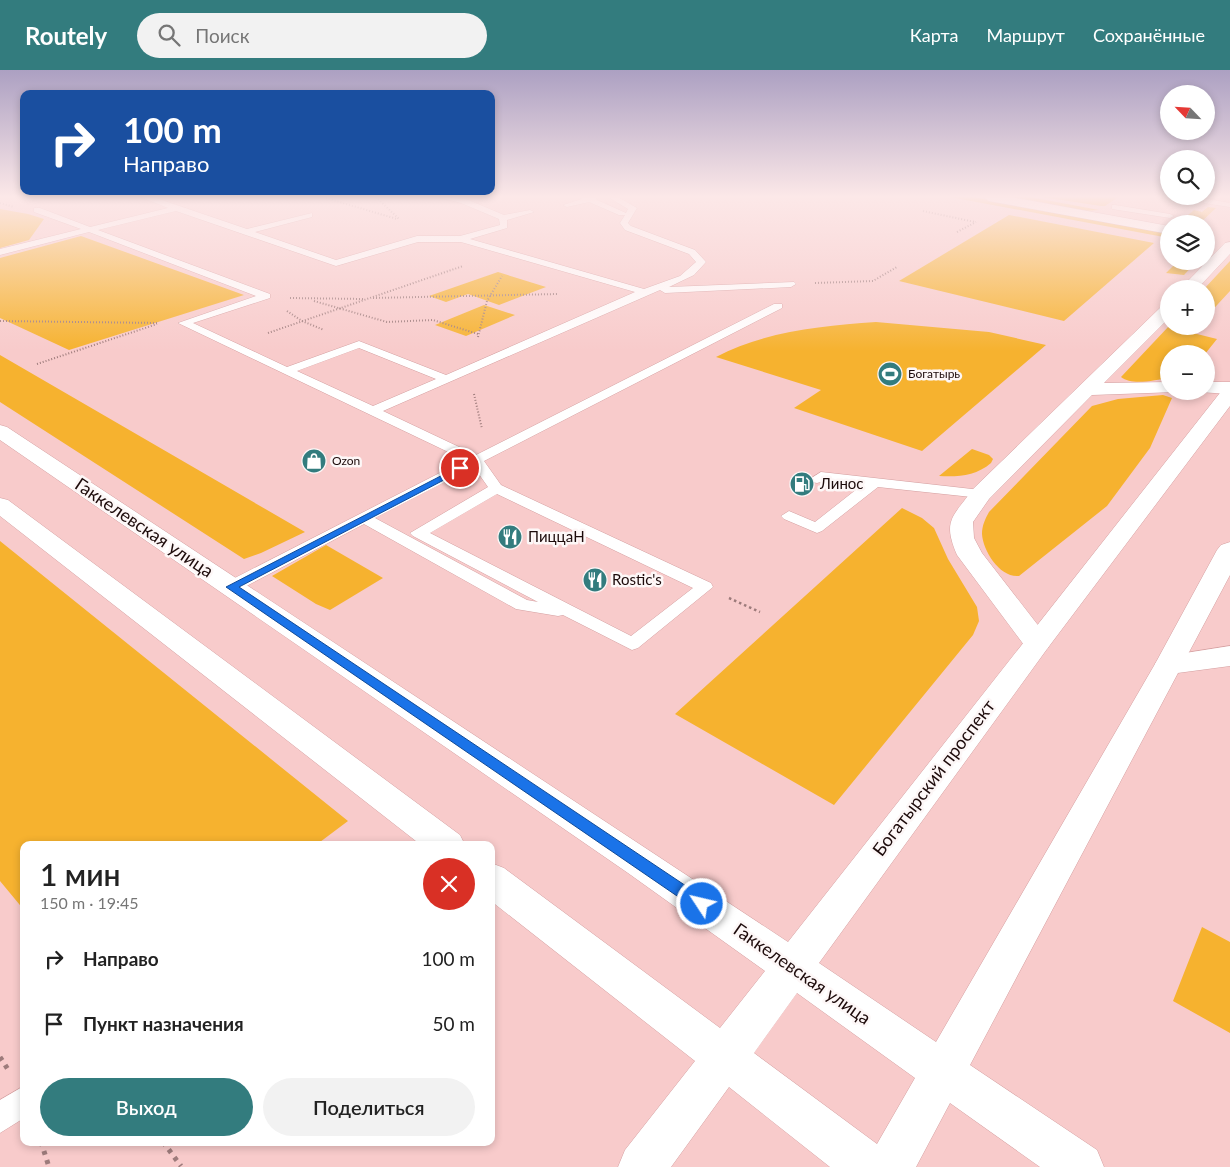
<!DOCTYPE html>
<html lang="ru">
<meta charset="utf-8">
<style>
body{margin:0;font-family:Lato,sans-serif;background:#f2f2f2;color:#222;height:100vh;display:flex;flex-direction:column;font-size:19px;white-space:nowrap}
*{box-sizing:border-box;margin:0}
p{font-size:16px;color:#767676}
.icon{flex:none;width:28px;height:28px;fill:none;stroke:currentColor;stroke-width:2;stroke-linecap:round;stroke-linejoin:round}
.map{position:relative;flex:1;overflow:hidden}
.details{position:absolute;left:20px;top:771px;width:475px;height:305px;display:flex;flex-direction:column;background:#fff;border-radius:10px;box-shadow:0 2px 8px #0003}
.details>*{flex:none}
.banner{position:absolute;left:20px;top:20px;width:475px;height:105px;border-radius:10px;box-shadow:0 2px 8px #0003;background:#1a4fa0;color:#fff;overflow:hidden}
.needle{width:32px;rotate:295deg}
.tools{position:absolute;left:1160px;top:15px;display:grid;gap:10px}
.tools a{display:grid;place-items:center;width:55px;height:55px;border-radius:50%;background:#fff;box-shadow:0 2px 8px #0003;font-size:25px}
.pin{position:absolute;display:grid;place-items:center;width:42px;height:42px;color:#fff;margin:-21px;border:2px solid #fff;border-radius:50%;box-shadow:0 1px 5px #0007}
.me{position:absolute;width:55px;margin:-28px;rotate:305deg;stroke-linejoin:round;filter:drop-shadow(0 0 4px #0008)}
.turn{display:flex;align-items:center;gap:18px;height:105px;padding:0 20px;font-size:22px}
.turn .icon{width:65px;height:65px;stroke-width:2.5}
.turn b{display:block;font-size:35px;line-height:42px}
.round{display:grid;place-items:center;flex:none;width:52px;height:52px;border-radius:26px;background:#f2f2f2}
.overview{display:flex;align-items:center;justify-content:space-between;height:85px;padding:0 20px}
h1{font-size:30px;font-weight:600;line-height:38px}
.primary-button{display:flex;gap:10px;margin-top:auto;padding:10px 20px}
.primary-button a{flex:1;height:58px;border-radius:30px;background:#337c7e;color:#fff;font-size:20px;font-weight:600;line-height:58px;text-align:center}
.primary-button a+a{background:#f2f2f2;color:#222}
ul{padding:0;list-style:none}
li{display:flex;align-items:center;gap:15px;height:65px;padding:0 20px}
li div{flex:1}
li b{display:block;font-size:19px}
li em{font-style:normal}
header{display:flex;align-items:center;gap:30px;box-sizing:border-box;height:70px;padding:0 25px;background:#337c7e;color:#fff}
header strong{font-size:24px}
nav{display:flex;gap:28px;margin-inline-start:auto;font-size:18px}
.search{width:350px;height:45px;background:#f2f2f2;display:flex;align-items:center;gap:12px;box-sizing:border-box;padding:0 18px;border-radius:28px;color:#767676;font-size:19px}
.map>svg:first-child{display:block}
</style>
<header>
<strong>Routely</strong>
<div class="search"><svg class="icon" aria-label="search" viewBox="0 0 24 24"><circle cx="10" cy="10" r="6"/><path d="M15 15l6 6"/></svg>Поиск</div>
<nav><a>Карта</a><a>Маршрут</a><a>Сохранённые</a></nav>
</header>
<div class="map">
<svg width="1230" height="1097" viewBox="0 0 1230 1097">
<rect width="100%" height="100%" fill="#f8cbcb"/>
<path fill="#f6b22f" d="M 950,127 L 973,127 L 1169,164 L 1169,168 Z
M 1006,127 L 1030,127 L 1099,140 L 1084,141 Z
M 1042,127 L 1118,127 L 1105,136 L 1101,136 Z
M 1208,137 L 1216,138 L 1199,154 L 1180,152 L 1194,140 L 1202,142 Z
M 0,139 L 28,144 L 44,149 L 29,170 L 0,178 Z
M 1009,145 L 1154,173 L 1064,251 L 899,211 Z
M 81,166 L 244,225 L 69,280 L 0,248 L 0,188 Z
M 1178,191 L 1197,191 L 1184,205 L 1166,203 Z
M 1230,191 L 1230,221 L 1206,247 L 1206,219 L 1204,219 Z
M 498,202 L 546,217 L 499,235 L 468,224 L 446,232 L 429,226 Z
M 484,235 L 515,245 L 466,266 L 435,255 Z
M 876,252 L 989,262 L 1046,275 L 922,381 L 794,338 L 821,320 L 716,287 C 766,261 821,256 876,252 Z
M 1169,256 L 1198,256 L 1193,263 L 1217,269 L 1205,284 L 1169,284 L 1169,308 C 1155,310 1132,316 1121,307 Z
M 0,285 L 305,462 L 261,483 L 244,489 L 0,332 Z
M 1163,325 L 1172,328 L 1150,378 L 1107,436 L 1019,506 C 1000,508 983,481 982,464 C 982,456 985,449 989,442 L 1092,336 L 1118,329 Z
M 972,379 L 989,385 L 993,389 L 991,393 C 976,406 958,407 939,406 Z
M 902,438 L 922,448 L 934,458 L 948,489 L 977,537 L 979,551 L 973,565 L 834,735 L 675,644 Z
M 0,471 L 348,751 L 316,775 L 24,775 L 24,840 L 0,811 Z
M 326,475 L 383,508 L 330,540 L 316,534 L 272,506 Z
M 1202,857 L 1230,872 L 1230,963 L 1173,931 Z"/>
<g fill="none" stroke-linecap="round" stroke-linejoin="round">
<defs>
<path id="service" d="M 141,127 L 153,127 L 247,159 L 312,143 L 312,147 L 255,162 L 336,190 L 417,166 L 460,166 L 500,155 L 499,149 L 461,133 L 438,127 L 466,129 L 504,145 L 530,140 L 534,142 L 507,150 L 507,158 L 470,169 L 644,219 L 680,206 L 696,192 L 689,184 L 625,160 L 620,153 L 625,145 L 619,145 L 589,132 L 567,137 L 563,135 L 582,129 L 579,127 L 596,127 L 597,130 L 626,143 L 628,139 L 608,127 L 618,127 L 637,138 L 628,153 L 631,156 L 695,180 L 706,192 L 694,205 L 669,217 L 794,212 L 796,214 L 791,217 L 665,223 L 660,220 L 383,341 L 476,385 L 774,234 L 782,234 L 782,238 L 484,391 L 501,415 L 711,513 L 713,517 L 638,578 L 632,580 L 563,545 L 558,546 L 516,539 L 364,454 L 237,521 L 225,521 L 223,517 L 225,513 L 465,390 L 178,253 L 256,226 L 89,162 L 0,185 L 0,179 L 81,159 L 34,142 L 34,138 L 40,138 L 90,157 L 168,138 ZM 176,141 L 336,196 L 418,172 L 461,172 L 635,222 L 446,305 L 359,271 L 287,297 L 193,253 L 270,228 L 270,224 L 98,160 ZM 359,278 L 436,309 L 373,336 L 297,301 ZM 474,397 L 488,417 L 410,463 L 413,466 L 538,532 L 527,530 L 375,448 ZM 497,424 L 693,518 L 631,566 L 430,463 Z
M 1207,129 L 1230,133 L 1230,137 L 1204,133 L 1204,129 Z
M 1115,135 L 1170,144 L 1174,146 L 1170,148 L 1112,139 L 1112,135 Z
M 821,402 L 981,420 L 988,424 L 981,428 L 878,417 L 822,461 L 817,463 L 784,449 L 781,446 L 789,441 L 815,452 L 862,415 L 824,411 L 817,413 L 812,412 L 810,409 Z
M 24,1016 L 24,1048 L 0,1063 L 0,1030 Z"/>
<path id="minor" d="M 983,127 L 1011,127 L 1169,156 L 1169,164 L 989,131 Z
M 1230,172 L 1230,184 L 1197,219 L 1180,219 L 1225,173 Z
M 1169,233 L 1169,248 L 1104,313 L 1169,312 L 1169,321 L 1176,322 L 1092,325 L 989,429 L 973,452 L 974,468 L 982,483 L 1051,572 L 1047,579 L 1037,581 L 1027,579 L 957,485 C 942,450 953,447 973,419 L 1163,235 Z
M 1206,312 L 1230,312 L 1230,324 L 1199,322 L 1206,321 Z
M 1230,576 L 1230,596 L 1170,604 L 1160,601 L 1155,594 L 1160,587 Z"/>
<path id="secondary" d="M 1230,317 L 1230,336 L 1047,579 L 819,893 L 936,972 L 1155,594 L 1217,480 L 1221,475 L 1230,472 L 1230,505 L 970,995 L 1097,1080 L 1104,1097 L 1040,1097 L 950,1033 L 916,1097 L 830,1097 L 729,1017 L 671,1097 L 618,1097 L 625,1080 L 695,991 L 491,831 L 491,793 L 504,798 L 720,958 L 765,901 L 628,803 L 0,370 L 0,355 L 7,357 L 788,872 L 1223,319 ZM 797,923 L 915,1008 L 877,1074 L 754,983 Z
M 0,428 L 8,430 L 460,765 L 465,775 L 421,775 L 0,446 Z"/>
</defs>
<use href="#service" stroke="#d49fa0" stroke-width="1"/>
<use href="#minor" stroke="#d49fa0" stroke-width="1"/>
<use href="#secondary" stroke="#d49fa0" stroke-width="1"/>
<path stroke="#9d7b7b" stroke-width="2" stroke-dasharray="1 2" stroke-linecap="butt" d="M 376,127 L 399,149
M 326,128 L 397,149
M 0,133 L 14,137
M 923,141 L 975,152
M 957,162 L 976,152
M 815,213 L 873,211 L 897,197
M 290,228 L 364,229
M 373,228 L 557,224
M 314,231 L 387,252 L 433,250 L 478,264
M 287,241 L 302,251 L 324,260
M 0,251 L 159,253
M 268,263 L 463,196
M 478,267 L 487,231 L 502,206
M 37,294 L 157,254
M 474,324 L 482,359"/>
<path stroke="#9d7b7b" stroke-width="2.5" stroke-dasharray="2.5 3" stroke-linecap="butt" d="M 729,528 L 760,542"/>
<path stroke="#9d7b7b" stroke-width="5" stroke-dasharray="4 5.5" stroke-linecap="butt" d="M 0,987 L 9,1001
M 41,1072 L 49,1097
M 163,1072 L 181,1096"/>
<use href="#service" fill="#fff" fill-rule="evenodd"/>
<use href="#minor" fill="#fff" fill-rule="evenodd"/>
<use href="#secondary" fill="#fff" fill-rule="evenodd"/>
</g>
<linearGradient id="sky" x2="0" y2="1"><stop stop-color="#aca0c2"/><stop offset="0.45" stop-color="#fce8e8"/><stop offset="1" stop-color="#fce8e8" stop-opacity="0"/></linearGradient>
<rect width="1230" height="281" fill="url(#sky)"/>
<path fill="#1a73e8" stroke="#114b97" d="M 460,396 L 465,398 L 463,400 L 239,517 L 707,830 L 709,834 L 707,839 L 702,841 L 696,839 L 226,517 Z"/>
<defs>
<symbol id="stadium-disc" viewBox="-11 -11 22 22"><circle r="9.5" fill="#337c7e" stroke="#fdf7f7"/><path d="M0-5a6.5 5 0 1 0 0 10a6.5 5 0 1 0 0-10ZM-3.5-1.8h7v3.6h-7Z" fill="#fff"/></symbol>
<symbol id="shop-disc" viewBox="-11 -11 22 22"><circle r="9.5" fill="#337c7e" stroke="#fdf7f7"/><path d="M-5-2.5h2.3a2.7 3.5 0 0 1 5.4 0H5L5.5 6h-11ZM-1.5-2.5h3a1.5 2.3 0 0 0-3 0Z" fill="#fff"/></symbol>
<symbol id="fuel-disc" viewBox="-11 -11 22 22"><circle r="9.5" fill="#337c7e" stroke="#fdf7f7"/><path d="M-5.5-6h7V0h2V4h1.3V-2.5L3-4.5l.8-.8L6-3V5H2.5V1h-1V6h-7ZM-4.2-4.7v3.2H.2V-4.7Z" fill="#fff"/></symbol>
<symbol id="restaurant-disc" viewBox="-11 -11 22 22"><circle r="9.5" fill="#337c7e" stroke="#fdf7f7"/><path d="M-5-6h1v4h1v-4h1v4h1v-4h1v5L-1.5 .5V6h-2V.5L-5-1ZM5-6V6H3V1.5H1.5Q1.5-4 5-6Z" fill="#fff"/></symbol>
</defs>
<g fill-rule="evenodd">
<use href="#stadium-disc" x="876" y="290" width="28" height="28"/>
<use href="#shop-disc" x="300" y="377" width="28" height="28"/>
<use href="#fuel-disc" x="788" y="400" width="28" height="28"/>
<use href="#restaurant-disc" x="496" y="453" width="28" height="28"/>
<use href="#restaurant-disc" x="581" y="496" width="28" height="28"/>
</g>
<g text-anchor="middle" stroke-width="5" stroke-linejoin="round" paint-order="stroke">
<g font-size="12" fill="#1d0b0b" stroke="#fdf7f7" text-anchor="start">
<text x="908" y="308">Богатырь</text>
<text x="332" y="395">Ozon</text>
</g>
<g font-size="15" fill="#1d0b0b" stroke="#fdf7f7" text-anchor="start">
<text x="820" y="419">Линос</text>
<text x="528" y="472">ПиццаН</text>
<text x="612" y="515">Rostic's</text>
</g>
<g font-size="18" fill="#1d0b0b" stroke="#fdf7f7">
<text transform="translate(144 458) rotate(34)" y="6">Гаккелевская улица</text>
<text transform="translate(934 708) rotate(-53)" y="6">Богатырский проспект</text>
<text transform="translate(802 904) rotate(35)" y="6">Гаккелевская улица</text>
</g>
</g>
</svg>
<div class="tools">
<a><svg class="needle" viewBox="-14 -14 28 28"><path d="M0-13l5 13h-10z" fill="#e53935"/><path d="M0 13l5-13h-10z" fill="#767676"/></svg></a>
<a><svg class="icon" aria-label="search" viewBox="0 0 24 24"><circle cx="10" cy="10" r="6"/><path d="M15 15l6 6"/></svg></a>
<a><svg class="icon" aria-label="layers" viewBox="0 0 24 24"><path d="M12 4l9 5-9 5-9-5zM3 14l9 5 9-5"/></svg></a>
<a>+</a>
<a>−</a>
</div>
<div class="pin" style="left:460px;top:398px;background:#d93025"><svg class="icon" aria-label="arrive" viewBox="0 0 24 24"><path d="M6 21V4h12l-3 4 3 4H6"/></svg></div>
<svg class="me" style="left:702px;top:834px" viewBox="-20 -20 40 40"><circle r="17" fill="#1a73e8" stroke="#fff" stroke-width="3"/><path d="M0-11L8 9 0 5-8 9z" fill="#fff"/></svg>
<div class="banner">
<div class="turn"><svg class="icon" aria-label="right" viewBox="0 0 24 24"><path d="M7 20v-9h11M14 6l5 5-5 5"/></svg><div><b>100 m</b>Направо</div></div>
</div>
<section class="details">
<div class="overview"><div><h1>1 мин</h1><p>150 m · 19:45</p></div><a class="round" style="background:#d93025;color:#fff"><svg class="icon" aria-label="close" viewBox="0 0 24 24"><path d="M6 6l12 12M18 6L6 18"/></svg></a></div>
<ul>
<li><svg class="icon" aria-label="right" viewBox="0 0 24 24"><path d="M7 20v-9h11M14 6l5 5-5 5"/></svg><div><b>Направо</b></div><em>100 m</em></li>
<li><svg class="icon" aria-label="arrive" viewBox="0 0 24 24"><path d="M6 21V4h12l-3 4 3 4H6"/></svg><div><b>Пункт назначения</b></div><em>50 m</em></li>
</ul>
<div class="primary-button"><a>Выход</a><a>Поделиться</a></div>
</section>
</div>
